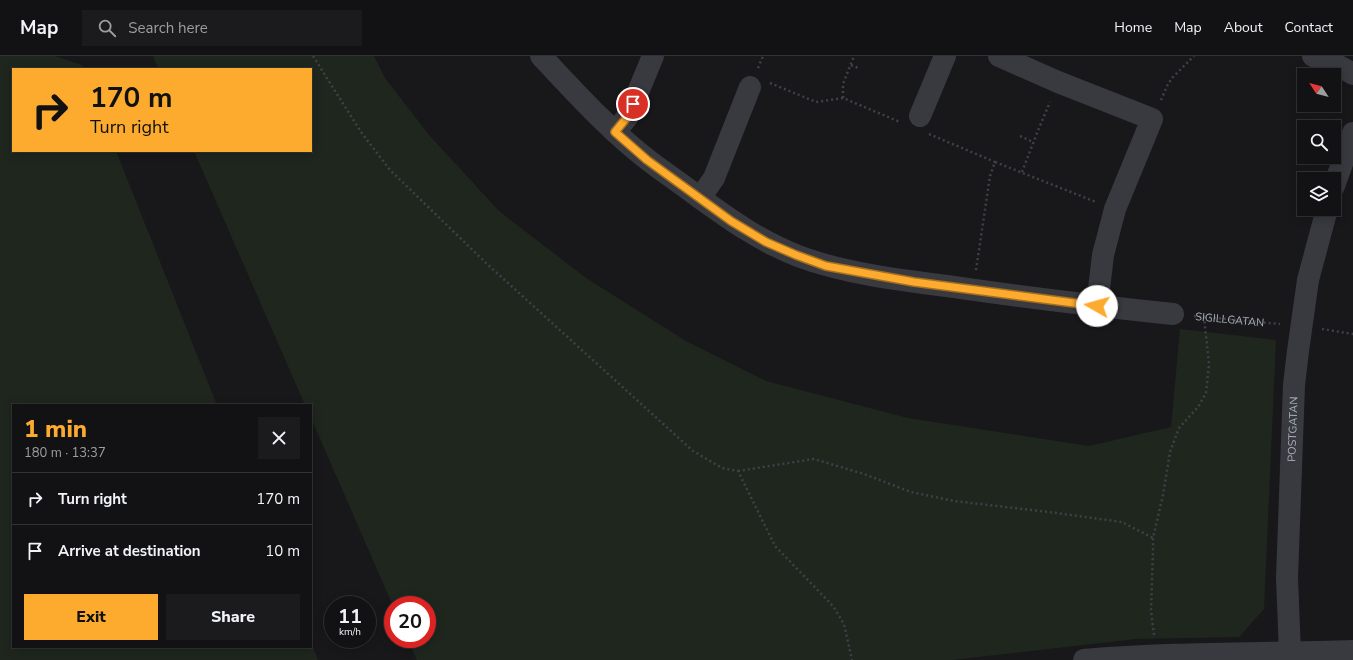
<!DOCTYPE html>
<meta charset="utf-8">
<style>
body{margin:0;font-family:"Nunito Sans",sans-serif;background:#1b1b1d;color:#f1f3f6;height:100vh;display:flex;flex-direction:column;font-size:15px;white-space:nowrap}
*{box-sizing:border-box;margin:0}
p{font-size:13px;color:#9c9ea0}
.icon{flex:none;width:22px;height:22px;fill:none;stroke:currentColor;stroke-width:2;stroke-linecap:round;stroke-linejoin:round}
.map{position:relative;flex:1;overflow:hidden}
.details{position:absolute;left:12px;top:348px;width:300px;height:244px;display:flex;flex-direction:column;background:#121214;border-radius:0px;box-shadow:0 2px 10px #0003,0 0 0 1px #313234}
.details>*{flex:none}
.guide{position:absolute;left:12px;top:12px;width:300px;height:84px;border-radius:0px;box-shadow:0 2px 10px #0003,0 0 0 1px #313234;background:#fdab2e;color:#111;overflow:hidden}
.needle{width:26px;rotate:306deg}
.controls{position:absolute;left:1297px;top:12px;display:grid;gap:8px}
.controls a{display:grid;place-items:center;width:44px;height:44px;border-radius:0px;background:#121214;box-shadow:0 2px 10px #0003,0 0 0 1px #313234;font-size:20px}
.speed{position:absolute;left:324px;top:540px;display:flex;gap:8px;font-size:20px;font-weight:700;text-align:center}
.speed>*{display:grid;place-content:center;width:52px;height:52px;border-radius:50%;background:#121214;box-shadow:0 2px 10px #0003,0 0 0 1px #313234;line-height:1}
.speed small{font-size:10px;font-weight:400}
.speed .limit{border:6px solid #d22;background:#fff;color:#111}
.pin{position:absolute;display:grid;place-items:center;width:34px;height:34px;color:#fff;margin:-17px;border:2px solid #fff;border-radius:50%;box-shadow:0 1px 4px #0007}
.me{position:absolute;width:44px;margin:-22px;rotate:277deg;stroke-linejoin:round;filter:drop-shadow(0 0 3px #0008)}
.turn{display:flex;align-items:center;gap:14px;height:84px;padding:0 12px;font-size:18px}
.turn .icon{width:52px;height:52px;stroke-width:2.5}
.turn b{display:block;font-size:28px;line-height:34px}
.round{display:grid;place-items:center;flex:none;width:42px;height:42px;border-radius:0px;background:#1b1b1d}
.summary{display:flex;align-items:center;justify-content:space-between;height:68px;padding:0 12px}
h1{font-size:24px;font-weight:800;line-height:30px;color:#fdab2e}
.cta{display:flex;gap:8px;margin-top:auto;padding:8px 12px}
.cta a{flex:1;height:46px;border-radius:0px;background:#fdab2e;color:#111;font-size:16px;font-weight:800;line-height:46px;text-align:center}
.cta a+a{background:#1b1b1d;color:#f1f3f6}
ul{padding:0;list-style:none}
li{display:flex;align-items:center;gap:12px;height:52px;padding:0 12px;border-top:1px solid #313234}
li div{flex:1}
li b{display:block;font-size:15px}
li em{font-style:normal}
header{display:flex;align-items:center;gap:24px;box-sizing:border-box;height:56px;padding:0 20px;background:#121214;border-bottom:1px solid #313234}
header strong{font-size:19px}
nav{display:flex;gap:22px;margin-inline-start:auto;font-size:14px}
.search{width:280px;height:36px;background:#1b1b1d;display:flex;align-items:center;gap:10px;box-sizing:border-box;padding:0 14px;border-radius:0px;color:#9c9ea0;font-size:15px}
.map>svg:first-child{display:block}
</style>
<header>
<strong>Map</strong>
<div class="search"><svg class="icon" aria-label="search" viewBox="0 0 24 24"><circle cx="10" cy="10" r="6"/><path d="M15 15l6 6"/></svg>Search here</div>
<nav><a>Home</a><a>Map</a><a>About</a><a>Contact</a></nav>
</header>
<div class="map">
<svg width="1353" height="604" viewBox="0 0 1353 604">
<rect width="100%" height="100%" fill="#18181a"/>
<path fill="#1e261e" d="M 0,0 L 55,0 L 82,9 L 84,13 L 13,13 L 13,95 L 116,95 L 217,349 L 13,349 L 13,591 L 311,591 L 311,586 L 318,604 L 0,604 Z
M 153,0 L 374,0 L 385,22 L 429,79 L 499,155 L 586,222 L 686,285 L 766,325 L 908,362 L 1089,390 L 1171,371 L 1180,273 L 1276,284 L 1264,553 L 1239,581 L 1136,583 L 952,604 L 417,604 L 407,583 L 427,583 L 427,549 L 393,550 L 311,362 L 311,349 L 305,349 L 194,95 L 311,95 L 311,13 L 158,13 Z"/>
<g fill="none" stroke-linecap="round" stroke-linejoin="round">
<g stroke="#3f4147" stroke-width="2.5" stroke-dasharray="2 3" stroke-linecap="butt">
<path d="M 313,0 L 361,76 L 390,114 L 486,207 L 693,395 L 722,412 L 738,415 L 775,490 L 833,550 L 844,568 L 852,604"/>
<path d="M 851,9 L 858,12"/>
<path d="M 758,12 L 763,0"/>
<path d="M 770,27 L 816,46 L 843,42 L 900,66"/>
<path d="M 843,42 L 843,28 L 854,0"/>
<path d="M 1161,44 L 1168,28 L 1173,21 L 1194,0"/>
<path d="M 929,78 L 995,106"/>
<path d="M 1020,80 L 1033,86"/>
<path d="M 1022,116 L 1037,77 L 1050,46"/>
<path d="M 976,214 L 990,120 L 995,106 L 1096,146"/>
<path id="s1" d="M 1194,260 L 1280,268"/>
<path d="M 1322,273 L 1353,278"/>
<path d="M 738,415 L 814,403 L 864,418 L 911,436 L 954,445 L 1049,456 L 1122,466 L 1153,482"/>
<path d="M 1154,579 L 1151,554 L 1153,495 L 1153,482 L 1163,439 L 1170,396 L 1179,372 L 1198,351 L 1206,337 L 1209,308 L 1204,261"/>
</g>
<g stroke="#393a40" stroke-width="22">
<path d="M 541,0 C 575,36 609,74 648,104 C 665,117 683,129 700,142 C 732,165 760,185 798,200 C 843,217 899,224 947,230 C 1022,241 1098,250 1173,258"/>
<path d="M 999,0 L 1058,26 L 1152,63 L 1115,153 L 1103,199 L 1097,250"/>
<path d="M 1313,0 L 1339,10 L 1353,18"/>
<path d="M 920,60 L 945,0"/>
<path d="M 615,76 L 628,60 L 653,0"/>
<path d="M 1334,130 L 1353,77"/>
<path d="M 700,142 L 714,122 L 750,31"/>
<path id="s2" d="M 1290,597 L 1287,522 L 1294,329 L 1298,295 L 1308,224 L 1327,153"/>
<path d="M 1084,604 C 1174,596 1263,598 1353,595"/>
</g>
</g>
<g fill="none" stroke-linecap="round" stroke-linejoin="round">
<defs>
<path id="route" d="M 633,48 L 628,60 L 615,76 L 647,104 L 731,165 L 766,186 L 796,199 L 826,210 L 914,226 L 1097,250"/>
</defs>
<use href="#route" stroke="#a46f1e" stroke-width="10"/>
<use href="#route" stroke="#fdab2e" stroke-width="7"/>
</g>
<g text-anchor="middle" stroke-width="4" stroke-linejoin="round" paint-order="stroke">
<g font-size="11" fill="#aab0bb" stroke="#131315">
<text dy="4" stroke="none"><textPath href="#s1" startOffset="36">SIGILLGATAN</textPath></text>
<text dy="4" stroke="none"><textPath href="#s2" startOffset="224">POSTGATAN</textPath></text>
</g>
</g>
</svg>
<div class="controls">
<a><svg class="needle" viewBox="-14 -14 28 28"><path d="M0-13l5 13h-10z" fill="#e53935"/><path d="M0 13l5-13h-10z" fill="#9c9ea0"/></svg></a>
<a><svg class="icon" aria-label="search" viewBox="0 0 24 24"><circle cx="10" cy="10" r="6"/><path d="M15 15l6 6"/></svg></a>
<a><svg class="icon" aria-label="layers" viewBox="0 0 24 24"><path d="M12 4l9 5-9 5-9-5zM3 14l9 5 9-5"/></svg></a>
</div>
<div class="speed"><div>11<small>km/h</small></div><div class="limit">20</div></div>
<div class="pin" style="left:633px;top:48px;background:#d93025"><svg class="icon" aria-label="arrive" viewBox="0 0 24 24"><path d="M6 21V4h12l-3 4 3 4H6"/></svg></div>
<svg class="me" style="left:1097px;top:250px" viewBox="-20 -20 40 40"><circle r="19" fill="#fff"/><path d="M0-13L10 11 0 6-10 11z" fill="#fdab2e"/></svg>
<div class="guide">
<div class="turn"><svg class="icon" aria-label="right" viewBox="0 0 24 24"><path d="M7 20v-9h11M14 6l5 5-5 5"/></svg><div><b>170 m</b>Turn right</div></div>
</div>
<section class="details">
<div class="summary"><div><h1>1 min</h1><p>180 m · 13:37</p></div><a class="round"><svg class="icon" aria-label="close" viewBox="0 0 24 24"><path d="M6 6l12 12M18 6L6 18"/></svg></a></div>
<ul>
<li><svg class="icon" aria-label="right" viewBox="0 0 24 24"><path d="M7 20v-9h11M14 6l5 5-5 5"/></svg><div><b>Turn right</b></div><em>170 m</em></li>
<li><svg class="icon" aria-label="arrive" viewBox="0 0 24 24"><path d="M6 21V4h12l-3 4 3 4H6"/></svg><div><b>Arrive at destination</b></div><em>10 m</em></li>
</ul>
<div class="cta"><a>Exit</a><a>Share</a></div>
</section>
</div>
